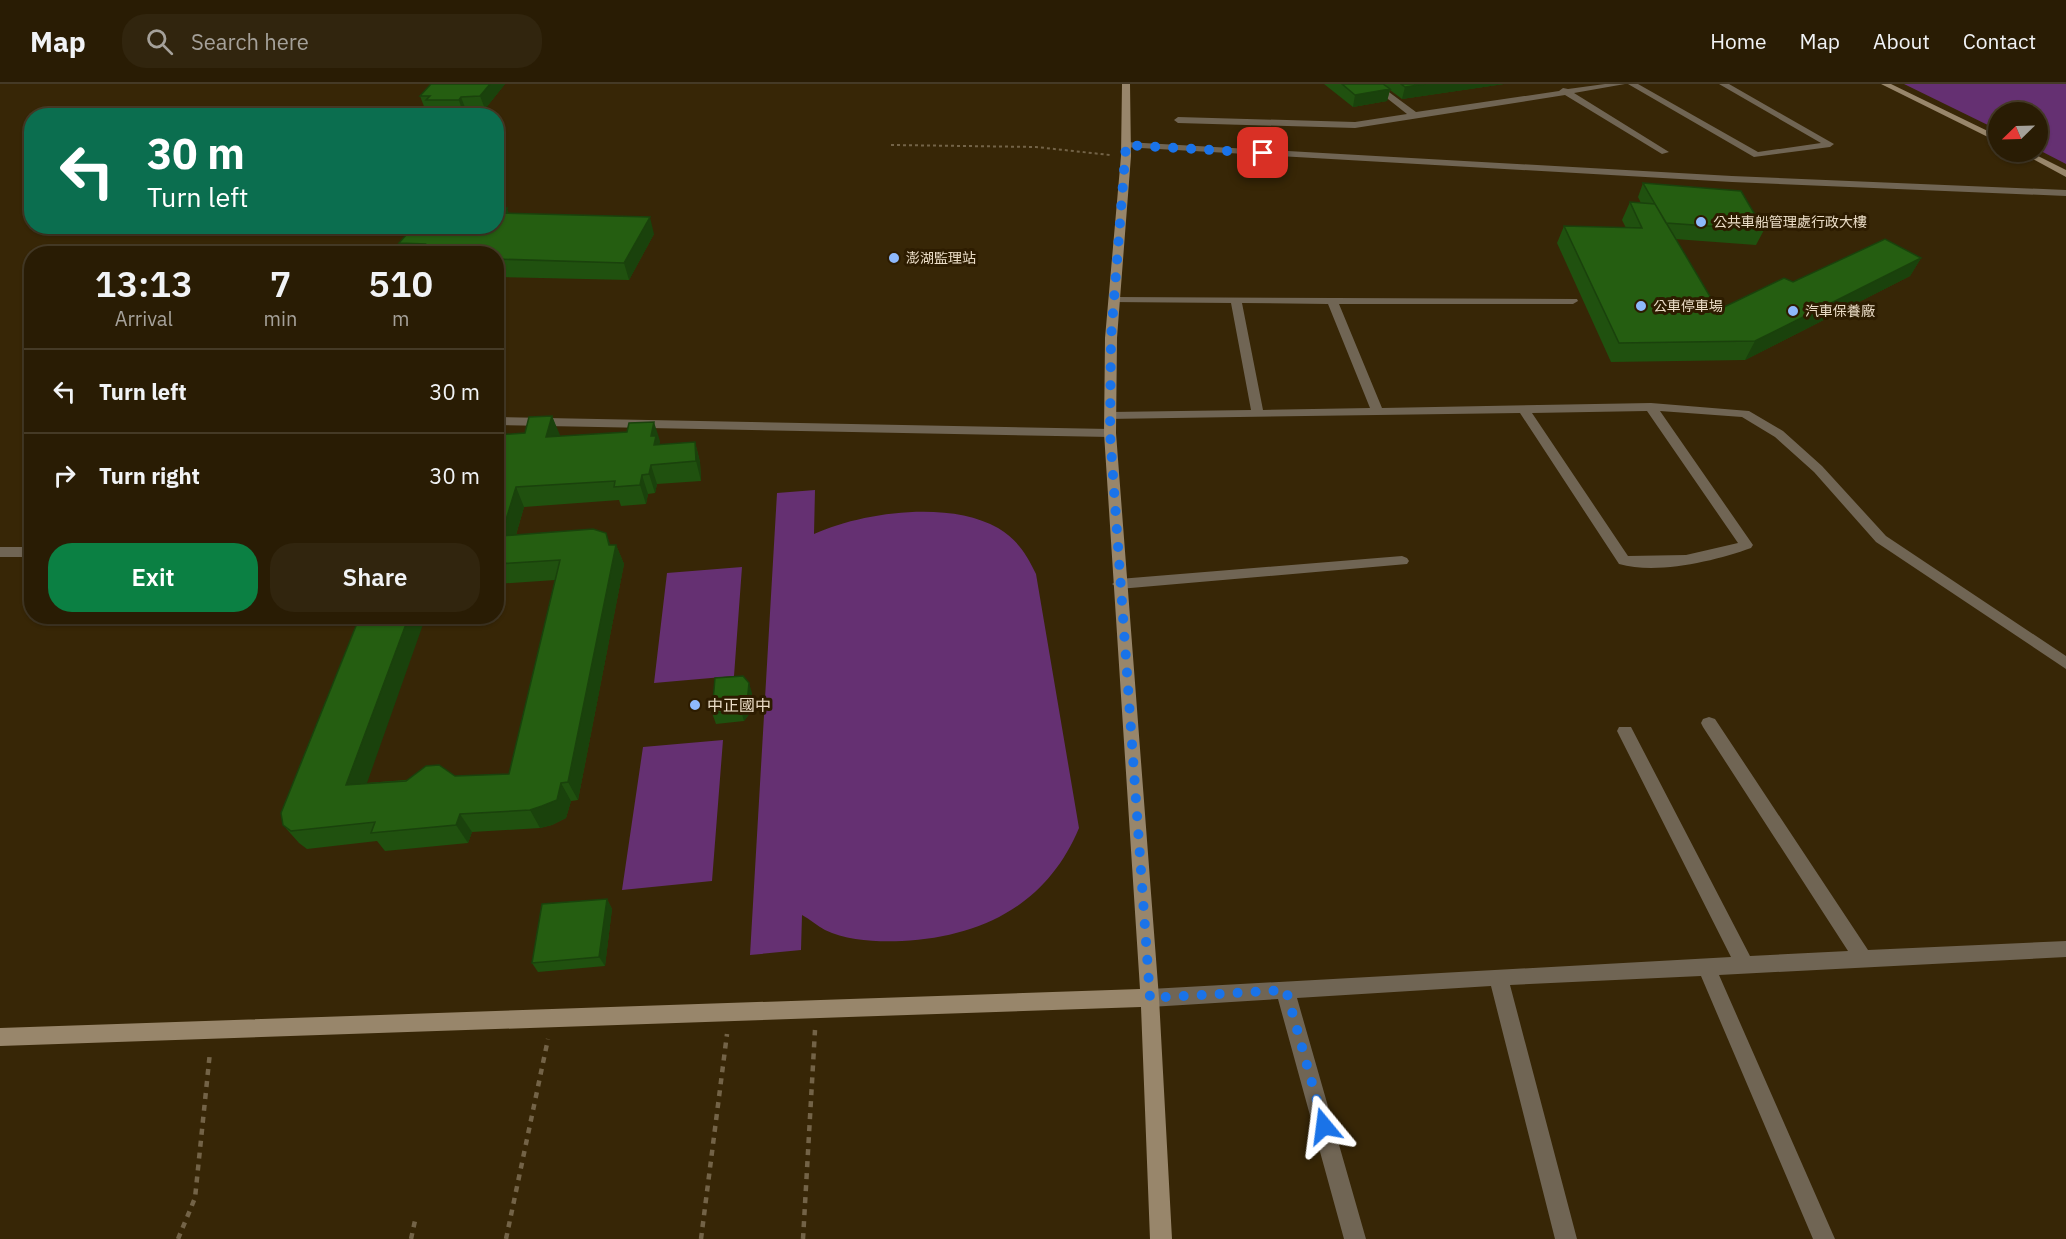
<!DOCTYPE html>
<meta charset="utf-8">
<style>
body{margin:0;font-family:"IBM Plex Sans","Noto Sans TC",sans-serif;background:#31250e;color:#f1f3f6;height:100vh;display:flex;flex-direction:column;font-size:22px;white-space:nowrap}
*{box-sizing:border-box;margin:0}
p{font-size:20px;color:#a5a19a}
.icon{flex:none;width:33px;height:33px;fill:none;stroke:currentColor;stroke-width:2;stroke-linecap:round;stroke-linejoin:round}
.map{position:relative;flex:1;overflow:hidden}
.sheet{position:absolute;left:24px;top:162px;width:480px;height:378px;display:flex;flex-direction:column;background:#291c04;border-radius:24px;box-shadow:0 2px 4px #0004,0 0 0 2px #453a26}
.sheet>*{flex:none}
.guide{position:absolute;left:24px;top:24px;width:480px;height:126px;border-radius:24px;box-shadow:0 2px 4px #0004,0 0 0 2px #453a26;background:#0b6e4f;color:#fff;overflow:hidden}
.needle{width:39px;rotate:247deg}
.controls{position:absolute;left:1988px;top:18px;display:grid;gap:12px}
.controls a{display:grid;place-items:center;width:60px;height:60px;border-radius:50%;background:#291c04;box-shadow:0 2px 4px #0004,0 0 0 2px #453a26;font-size:30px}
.pin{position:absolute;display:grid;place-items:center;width:51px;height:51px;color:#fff;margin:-26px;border-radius:12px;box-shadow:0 3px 9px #0006}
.me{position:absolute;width:66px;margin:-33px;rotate:344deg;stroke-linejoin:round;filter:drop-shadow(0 0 4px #0008)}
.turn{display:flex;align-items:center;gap:21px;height:126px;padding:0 24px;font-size:27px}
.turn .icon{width:78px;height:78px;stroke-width:2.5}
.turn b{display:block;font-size:42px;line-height:51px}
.eta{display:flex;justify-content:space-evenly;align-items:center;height:102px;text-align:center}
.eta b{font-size:36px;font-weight:600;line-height:42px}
.button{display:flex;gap:12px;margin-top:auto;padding:12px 24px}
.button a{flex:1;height:69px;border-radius:24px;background:#0b8043;color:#fff;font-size:24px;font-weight:600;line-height:69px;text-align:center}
.button a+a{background:#31250e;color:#f1f3f6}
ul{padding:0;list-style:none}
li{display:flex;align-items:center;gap:18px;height:84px;padding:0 24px;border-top:2px solid #453a26}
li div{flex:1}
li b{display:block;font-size:22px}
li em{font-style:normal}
header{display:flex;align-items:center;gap:36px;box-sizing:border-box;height:84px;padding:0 30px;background:#291c04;border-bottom:2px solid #453a26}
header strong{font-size:28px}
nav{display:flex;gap:33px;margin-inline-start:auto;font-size:21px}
.search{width:420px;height:54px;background:#31250e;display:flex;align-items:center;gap:15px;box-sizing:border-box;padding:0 21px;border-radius:24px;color:#a5a19a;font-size:22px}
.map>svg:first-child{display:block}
</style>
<header>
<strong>Map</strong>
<div class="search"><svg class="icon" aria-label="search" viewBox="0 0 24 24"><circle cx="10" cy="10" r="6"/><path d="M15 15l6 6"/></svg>Search here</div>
<nav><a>Home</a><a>Map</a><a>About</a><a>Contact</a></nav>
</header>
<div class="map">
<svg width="2066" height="1155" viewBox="0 0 2066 1155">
<rect width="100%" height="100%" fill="#372606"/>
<path fill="#653072" d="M 1904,0 L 2066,0 L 2066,80 L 2037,65 L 2037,28 L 1998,28 L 1998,46 Z
M 815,406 L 814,450 C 862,428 950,416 998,444 C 1017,455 1027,471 1036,490 L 1079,744 C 1047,821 981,853 902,857 C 878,858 847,857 825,846 C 817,842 810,835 802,831 L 801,866 L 750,871 L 777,409 Z
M 742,483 L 734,592 L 654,599 L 667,489 Z
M 723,656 L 712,797 L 622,806 L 643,663 Z"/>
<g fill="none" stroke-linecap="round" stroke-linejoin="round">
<path stroke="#736347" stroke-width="2" stroke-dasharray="3 3" stroke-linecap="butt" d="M 891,61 L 1036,63 L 1110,71"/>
<path stroke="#736347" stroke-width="4.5" stroke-dasharray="6 6" stroke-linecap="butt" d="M 178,1155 L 195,1114 L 210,968
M 411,1155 L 416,1132
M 506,1155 L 548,955
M 701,1155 L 727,950
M 803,1155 L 815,946"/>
<path fill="#706554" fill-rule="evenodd" d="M 1369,0 L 1378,0 L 1416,28 L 1559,7 L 1563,4 L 1568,5 L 1605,0 L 1625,0 L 1574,9 L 1669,68 L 1662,70 L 1565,11 L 1355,44 L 1178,39 L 1174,36 L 1178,33 L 1355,38 L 1407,30 Z
M 1628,0 L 1638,0 L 1758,68 L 1821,59 L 1719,0 L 1729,0 L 1834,60 L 1830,63 L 1754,73 Z
M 1126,58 L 1732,92 L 2066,106 L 2066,112 L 1732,98 L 1123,63 L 1123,59 Z
M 1114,213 L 1577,215 L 1578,217 L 1573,220 L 1339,220 L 1382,324 L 1651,319 L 1749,327 L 1783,347 L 1822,382 L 1886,452 L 2066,572 L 2066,585 L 1876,458 L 1814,388 L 1775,353 L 1742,333 L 1660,327 L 1753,461 L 1751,464 C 1715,477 1657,491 1619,480 L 1520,329 L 1106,335 L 1106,329 L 1110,328 L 1251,326 L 1231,219 L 1110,218 L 1109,216 ZM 1242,219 L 1328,220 L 1370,324 L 1263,326 ZM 1647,327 L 1738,459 L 1686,471 L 1628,472 L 1532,329 Z
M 496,333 L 1110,345 L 1116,349 L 1110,353 L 496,341 Z
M 0,463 L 32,463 L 32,473 L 0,473 Z
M 1402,472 L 1407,474 L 1409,477 L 1407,480 L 1119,505 L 1112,500 L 1119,495 Z
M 1709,633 L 1715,635 L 1868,866 L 2066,857 L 2066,873 L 1719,891 L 1835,1155 L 1813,1155 L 1701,892 L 1510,901 L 1577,1155 L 1555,1155 L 1491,902 L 1297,914 L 1366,1155 L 1344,1155 L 1278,915 L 1150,923 L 1143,920 L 1141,914 L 1143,908 L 1150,905 L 1731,873 L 1617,647 L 1619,643 L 1631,643 L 1750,872 L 1848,867 L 1703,643 L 1701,639 L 1703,635 Z"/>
<path fill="#98866b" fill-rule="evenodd" d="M 1122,0 L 1130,0 L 1131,72 L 1117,254 L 1116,349 L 1159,914 L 1172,1155 L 1150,1155 L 1141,923 L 0,962 L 0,944 L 1140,905 L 1104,349 L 1105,254 L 1121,72 Z
M 1881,0 L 1891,0 L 1998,52 L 1998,58 Z
M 2020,68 L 2030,68 L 2066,86 L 2066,93 Z"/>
</g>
<path fill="#20510f" d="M 505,0 L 485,25 L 466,26 L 463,30 L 431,29 L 430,25 L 425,25 L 420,12 Z
M 1324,0 L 1504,0 L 1402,15 L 1390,6 L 1387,17 L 1353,23 Z
M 1643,99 L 1764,146 L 1756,161 L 1675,155 L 1718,226 L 1793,198 L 1921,174 L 1910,192 L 1745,276 L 1611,278 L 1557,159 L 1564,142 L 1626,144 L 1622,136 L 1630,118 L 1641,119 L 1638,113 Z
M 509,130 L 654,150 L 629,196 L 496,193 L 496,170 L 404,170 L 399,159 Z
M 552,332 L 559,352 L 660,357 L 659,361 L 695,358 L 700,378 L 701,397 L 657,400 L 655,409 L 648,410 L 646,420 L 621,422 L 619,416 L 524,423 L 516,451 L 606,449 L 610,461 L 616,461 L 624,480 L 578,716 L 571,717 L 566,734 L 552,741 L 540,744 L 472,748 L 468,759 L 385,767 L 377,757 L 307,765 L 299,759 L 283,741 L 367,699 L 455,692 L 509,690 L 555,496 L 496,500 L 496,351 L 525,349 Z
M 752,609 L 750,629 L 744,637 L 716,640 L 712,629 Z
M 607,815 L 612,825 L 605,882 L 538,888 L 532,879 Z"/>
<path fill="#1a420c" d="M 490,0 L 505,0 L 485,25 L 480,12 Z
M 1425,0 L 1504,0 L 1402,15 L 1405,3 Z
M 1390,5 L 1387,17 L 1353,23 L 1355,11 Z
M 461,13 L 466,26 L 463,30 L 459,16 Z
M 507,124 L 513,141 L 503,129 Z
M 650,133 L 654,150 L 629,196 L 624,179 Z
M 1921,174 L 1910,192 L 1745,276 L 1755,257 Z
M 552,332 L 560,351 L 554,372 L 546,353 Z
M 654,338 L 660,357 L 659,363 L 660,380 L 651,352 Z
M 695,358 L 700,378 L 701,397 L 696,377 Z
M 651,381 L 657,400 L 655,409 L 649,390 Z
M 642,391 L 648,410 L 646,420 L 640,401 Z
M 516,403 L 524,423 L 510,471 L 501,452 Z
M 606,449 L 613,468 L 616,461 L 624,480 L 578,716 L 568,698 Z
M 409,532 L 426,532 L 360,719 L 346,701 Z
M 749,599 L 752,609 L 750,629 L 744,637 L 741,627 Z
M 561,699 L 571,717 L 566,734 L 552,741 L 540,744 L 530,726 Z
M 460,730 L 472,748 L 468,759 L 456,741 Z
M 607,815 L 612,825 L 605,882 L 599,873 Z"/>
<path fill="#255e11" stroke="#1a420c" stroke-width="1.5" d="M 431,0 L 490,0 L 480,12 L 461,13 L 459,16 L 426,16 L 430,12 L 420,12 Z
M 1342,0 L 1383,0 L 1390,5 L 1355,11 Z
M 1401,0 L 1425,0 L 1405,3 Z
M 1643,99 L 1741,107 L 1764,146 L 1666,139 Z
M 1630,118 L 1655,120 L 1718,226 L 1784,194 L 1793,198 L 1885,155 L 1921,174 L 1755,257 L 1619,259 L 1564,142 L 1642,144 Z
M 496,123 L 507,124 L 503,129 L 650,133 L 624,179 L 496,175 L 496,170 L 464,170 L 467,165 L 420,165 L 425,160 L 399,159 L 414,142 L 496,142 Z
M 552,332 L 546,353 L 627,348 L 629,339 L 654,338 L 651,352 L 656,352 L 654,361 L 695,358 L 696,377 L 651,381 L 649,390 L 642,391 L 640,401 L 614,403 L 615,397 L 516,403 L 501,452 L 593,445 L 606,449 L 609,461 L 616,461 L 568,698 L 561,699 L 557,716 L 542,722 L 530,726 L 460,730 L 456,741 L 371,749 L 375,738 L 291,747 L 283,741 L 281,729 L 360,532 L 409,532 L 346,701 L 406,697 L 426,682 L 439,681 L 455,692 L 509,690 L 560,476 L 496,480 L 496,351 L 525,349 L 529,333 Z
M 743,592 L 749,599 L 747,619 L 741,627 L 712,629 L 715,594 Z
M 607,815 L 599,873 L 532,879 L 542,820 Z"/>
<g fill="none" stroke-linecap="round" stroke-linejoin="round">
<path stroke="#1a73e8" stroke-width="10" stroke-dasharray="0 18" d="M 1263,69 L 1126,61 L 1111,254 L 1110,349 L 1150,914 L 1286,906 L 1324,1042"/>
</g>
<g fill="#8eb9fc" stroke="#2d1c00" stroke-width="2">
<circle cx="1701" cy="138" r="6"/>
<circle cx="894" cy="174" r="6"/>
<circle cx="1641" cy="222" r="6"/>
<circle cx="1793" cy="227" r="6"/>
<circle cx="695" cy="621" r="6"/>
</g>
<g text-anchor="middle" stroke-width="6" stroke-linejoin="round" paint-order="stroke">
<g font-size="14" fill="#ebddc7" stroke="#2d1c00" text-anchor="start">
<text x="1713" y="143">公共車船管理處行政大樓</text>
<text x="906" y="179">澎湖監理站</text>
<text x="1653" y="227">公車停車場</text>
<text x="1805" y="232">汽車保養廠</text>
</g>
<g font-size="16" fill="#ebddc7" stroke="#2d1c00" text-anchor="start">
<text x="707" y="627">中正國中</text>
</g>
</g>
</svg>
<div class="controls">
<a><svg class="needle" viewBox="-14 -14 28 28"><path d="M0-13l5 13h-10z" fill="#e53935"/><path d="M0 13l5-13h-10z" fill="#a5a19a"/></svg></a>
</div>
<div class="pin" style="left:1263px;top:69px;background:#d93025"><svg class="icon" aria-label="arrive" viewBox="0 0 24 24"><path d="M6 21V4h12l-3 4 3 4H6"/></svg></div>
<svg class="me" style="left:1324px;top:1042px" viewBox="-20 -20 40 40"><path d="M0-17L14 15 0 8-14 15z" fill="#1a73e8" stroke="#fff" stroke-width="4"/></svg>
<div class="guide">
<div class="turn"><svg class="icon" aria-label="left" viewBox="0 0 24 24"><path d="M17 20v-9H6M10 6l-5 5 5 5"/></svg><div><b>30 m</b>Turn left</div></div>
</div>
<section class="sheet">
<div class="eta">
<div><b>13:13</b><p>Arrival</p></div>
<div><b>7</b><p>min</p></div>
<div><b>510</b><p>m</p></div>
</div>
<ul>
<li><svg class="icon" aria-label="left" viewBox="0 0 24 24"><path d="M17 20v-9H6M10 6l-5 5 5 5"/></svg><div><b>Turn left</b></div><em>30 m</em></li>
<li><svg class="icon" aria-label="right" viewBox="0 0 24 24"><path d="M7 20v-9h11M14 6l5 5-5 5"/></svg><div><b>Turn right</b></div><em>30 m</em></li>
</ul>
<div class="button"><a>Exit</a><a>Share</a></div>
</section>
</div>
